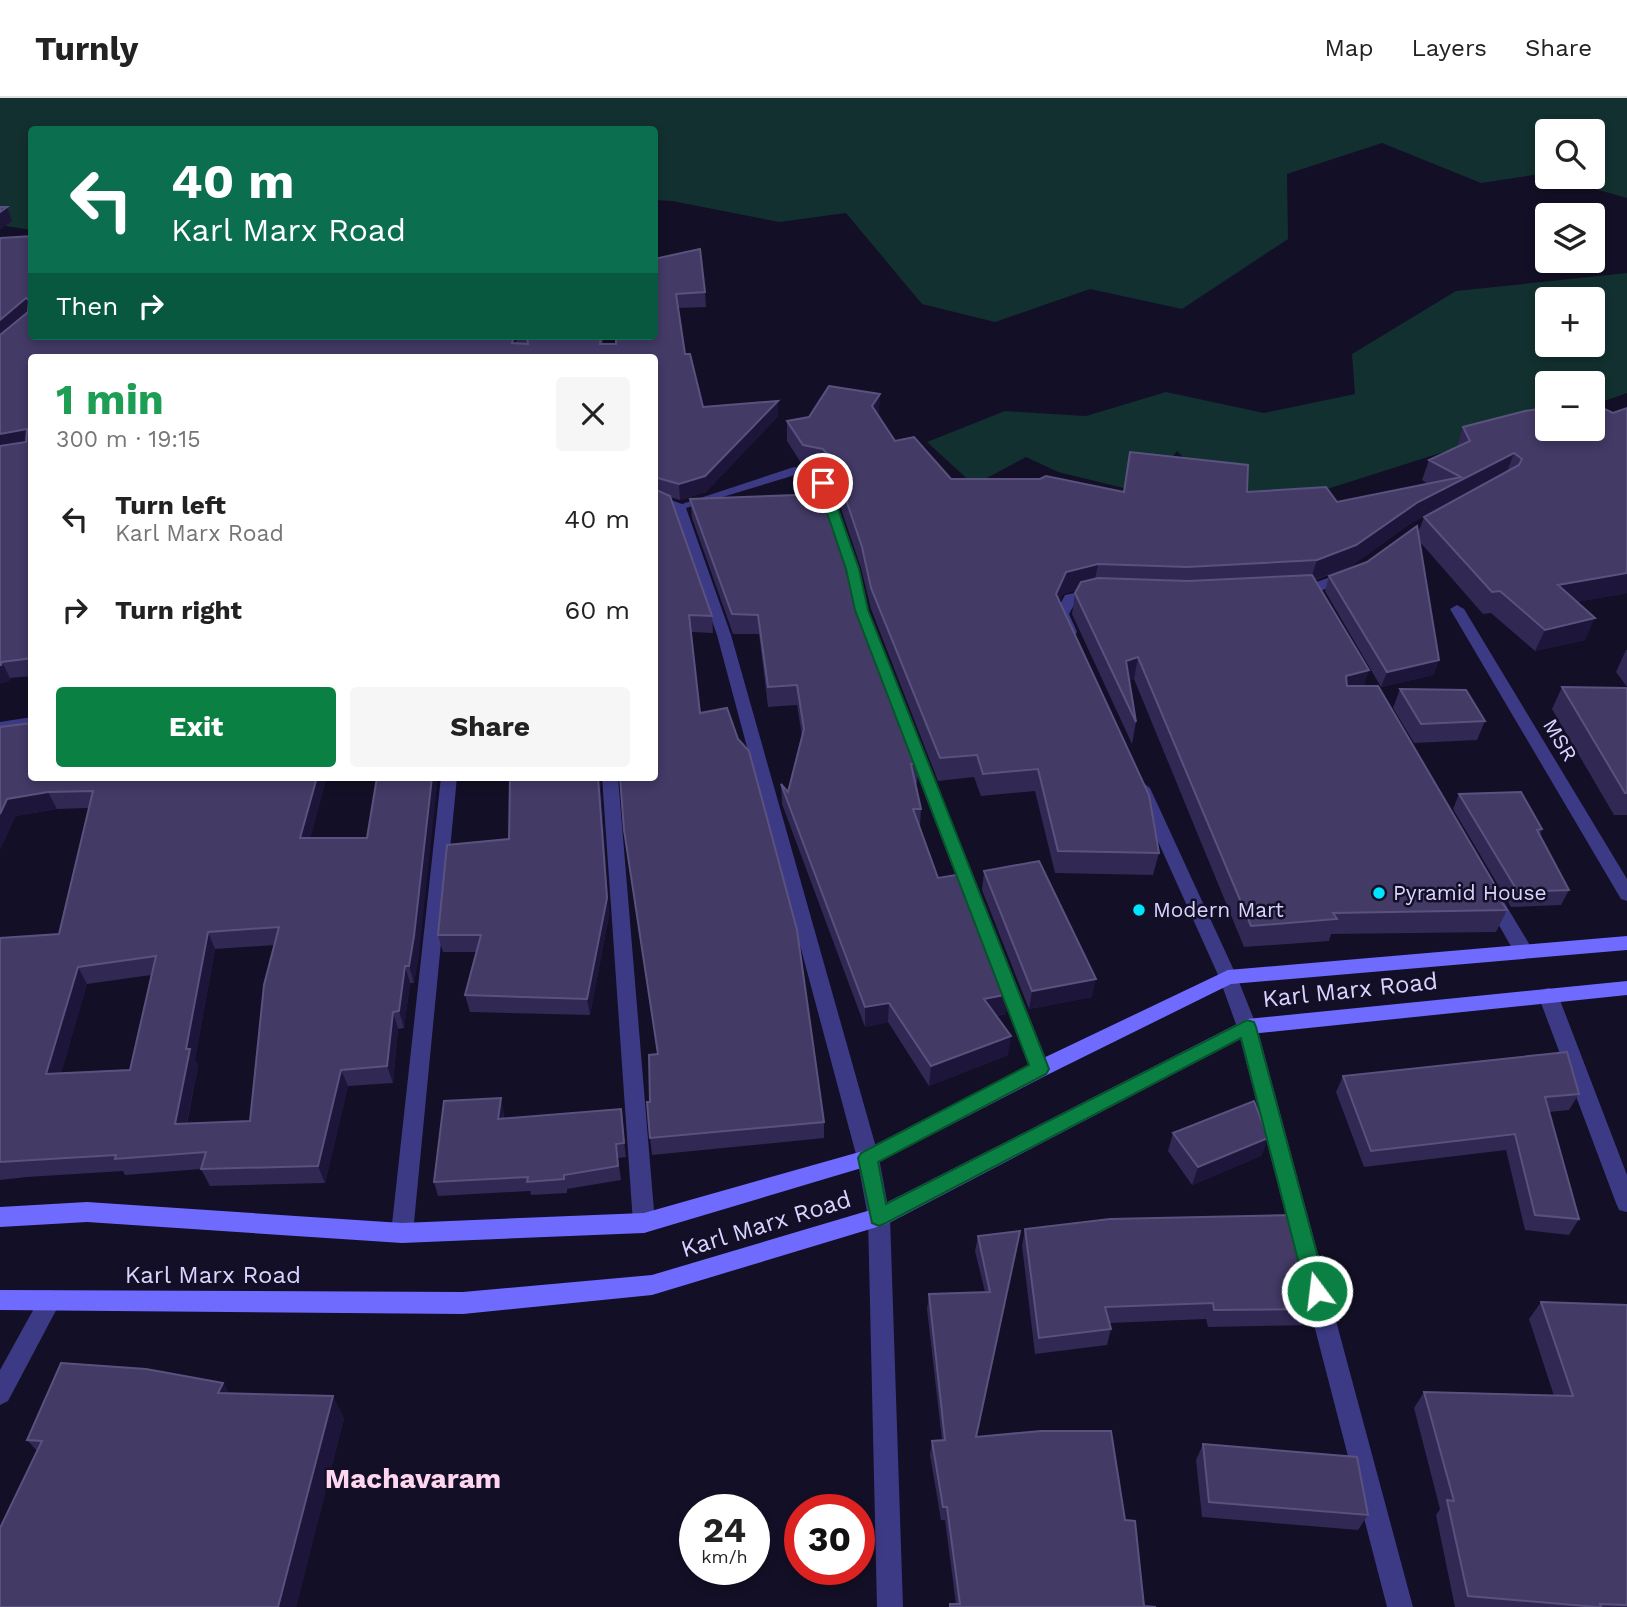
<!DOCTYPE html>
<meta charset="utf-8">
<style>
body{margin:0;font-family:"Work Sans",sans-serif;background:#f6f6f6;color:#222;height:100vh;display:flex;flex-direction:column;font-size:26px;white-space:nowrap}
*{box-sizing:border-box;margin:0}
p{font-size:23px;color:#767676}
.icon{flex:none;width:38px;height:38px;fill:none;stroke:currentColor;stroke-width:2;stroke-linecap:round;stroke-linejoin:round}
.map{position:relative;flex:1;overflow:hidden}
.drawer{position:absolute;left:28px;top:256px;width:630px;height:427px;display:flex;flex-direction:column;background:#fff;border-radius:7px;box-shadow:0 4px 10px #0003}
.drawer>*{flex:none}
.top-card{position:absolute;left:28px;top:28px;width:630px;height:214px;border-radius:7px;box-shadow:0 4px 10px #0003;background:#0b6e4f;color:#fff;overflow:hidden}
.fabs{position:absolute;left:1535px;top:21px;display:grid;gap:14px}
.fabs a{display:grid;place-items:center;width:70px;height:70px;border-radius:7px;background:#fff;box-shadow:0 4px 10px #0003;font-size:35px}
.speed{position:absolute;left:679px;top:1396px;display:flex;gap:14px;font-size:35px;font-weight:700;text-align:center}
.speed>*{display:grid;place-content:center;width:91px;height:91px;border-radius:50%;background:#fff;box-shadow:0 4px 10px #0003;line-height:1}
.speed small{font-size:18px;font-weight:400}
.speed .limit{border:10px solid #d22;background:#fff;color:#111}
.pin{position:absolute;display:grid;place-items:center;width:60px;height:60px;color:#fff;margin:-30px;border:4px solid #fff;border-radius:50%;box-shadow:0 2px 7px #0007}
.me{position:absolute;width:77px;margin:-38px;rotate:345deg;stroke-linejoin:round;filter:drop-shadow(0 0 5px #0008)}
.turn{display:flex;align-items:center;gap:24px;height:147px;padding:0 28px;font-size:32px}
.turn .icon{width:91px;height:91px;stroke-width:2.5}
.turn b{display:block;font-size:49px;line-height:60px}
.then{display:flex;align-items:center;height:66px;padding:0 28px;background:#0003;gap:14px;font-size:26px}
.round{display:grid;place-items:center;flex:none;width:74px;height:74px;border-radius:7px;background:#f6f6f6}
.overview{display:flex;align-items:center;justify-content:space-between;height:119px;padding:0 28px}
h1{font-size:42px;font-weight:700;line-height:52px;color:#1e9e55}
.primary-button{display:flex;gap:14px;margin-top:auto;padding:14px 28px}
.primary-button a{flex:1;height:80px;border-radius:7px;background:#0b8043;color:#fff;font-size:28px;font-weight:700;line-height:80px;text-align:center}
.primary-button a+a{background:#f6f6f6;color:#222}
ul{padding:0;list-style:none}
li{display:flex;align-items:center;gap:21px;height:91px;padding:0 28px}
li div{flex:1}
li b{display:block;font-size:26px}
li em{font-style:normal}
header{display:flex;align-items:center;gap:42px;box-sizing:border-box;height:98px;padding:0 35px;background:#fff;border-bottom:2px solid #e0e0e0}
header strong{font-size:33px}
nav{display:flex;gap:38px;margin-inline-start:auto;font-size:24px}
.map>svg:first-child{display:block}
</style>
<header>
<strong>Turnly</strong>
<nav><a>Map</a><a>Layers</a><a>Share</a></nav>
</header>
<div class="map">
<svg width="1627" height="1509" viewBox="0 0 1627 1509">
<rect width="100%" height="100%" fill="#130f26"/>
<path fill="#12302f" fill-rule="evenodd" d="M 0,0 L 1627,0 L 1627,100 L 1552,79 L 1592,79 L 1592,33 L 1547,33 L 1547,77 L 1540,76 L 1481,85 L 1382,45 L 1287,76 L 1288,141 L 1182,211 L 1090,191 L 995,224 L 922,206 L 846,115 L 779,124 L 672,103 L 655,102 L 654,32 L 32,32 L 31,132 L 0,127 Z
M 1627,175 L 1627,295 L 1593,307 L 1592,285 L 1547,285 L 1547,321 L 1277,407 L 1207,383 L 1177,353 L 1144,395 L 1058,374 L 1026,359 L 974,387 L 927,344 L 1005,313 L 1086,318 L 1166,294 L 1264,315 L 1355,296 L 1352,256 L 1456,193 ZM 1547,201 L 1592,201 L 1592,247 L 1547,247 Z"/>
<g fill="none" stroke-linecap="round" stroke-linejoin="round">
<path fill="#3d3a85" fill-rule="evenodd" d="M 794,369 L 822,374 L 830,385 L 859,471 L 868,512 L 1050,971 L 1047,977 L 1040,979 L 1033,977 L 1030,971 L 854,512 L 845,471 L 817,385 L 813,380 L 795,377 L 686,410 L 731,537 L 879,1060 L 890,1119 L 903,1509 L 877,1509 L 868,1119 L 857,1060 L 717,537 L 673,412 L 654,405 L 654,396 L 682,406 Z
M 1350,472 L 1355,473 L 1355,479 C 1338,485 1305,504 1290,491 L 1292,488 L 1311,486 Z
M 1098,490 L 1105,494 L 1103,497 L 1076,503 L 1069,516 L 1077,534 L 1075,537 L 1065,537 L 1055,516 L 1065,497 Z
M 1457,507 L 1464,511 L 1627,781 L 1627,803 L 1621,801 L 1450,511 Z
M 32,619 L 32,629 L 0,634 L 0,624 Z
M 441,679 L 457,679 L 413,1135 L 410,1142 L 402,1145 L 394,1142 L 391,1135 Z
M 602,679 L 618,679 L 655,1125 L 652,1132 L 644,1135 L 636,1132 L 633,1125 Z
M 1142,684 L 1150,690 L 1237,879 L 1257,929 L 1413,1509 L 1387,1509 L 1237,929 L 1219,879 L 1134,690 Z
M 1492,792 L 1498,794 L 1531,849 L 1533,854 L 1531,859 L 1517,859 L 1483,799 L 1486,794 Z
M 1548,890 L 1555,892 L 1558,897 L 1627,1077 L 1627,1114 L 1619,1112 L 1616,1105 L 1538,897 L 1541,892 Z
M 50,1192 L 58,1196 L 61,1203 L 8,1303 L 0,1307 L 0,1272 L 42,1196 Z"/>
<path fill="#6f6bff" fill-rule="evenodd" d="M 1627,838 L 1627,852 L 1231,886 L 1047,977 L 875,1066 L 644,1135 L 402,1145 L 87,1124 L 0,1129 L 0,1109 L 87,1104 L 402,1125 L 644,1115 L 863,1053 L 1033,965 L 1228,872 Z
M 1627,883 L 1627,897 L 1250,936 L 887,1126 L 652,1197 L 463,1216 L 0,1212 L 0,1192 L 463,1194 L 652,1177 L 874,1111 L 1247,921 Z"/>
</g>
<path fill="#312854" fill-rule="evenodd" d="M 32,138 L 32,238 L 654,238 L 654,161 L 705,194 L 706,209 L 678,210 L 685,256 L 703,309 L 778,303 L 778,318 L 706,394 L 680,402 L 670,399 L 712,518 L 713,535 L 691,534 L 700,615 L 824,1024 L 824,1040 L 652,1057 L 650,1040 L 650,1004 L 657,956 L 654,679 L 654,259 L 32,259 L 32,578 L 10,580 L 9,583 L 0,585 L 0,140 ZM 603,240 L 616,242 L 616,246 L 603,246 Z
M 1627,310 L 1627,495 L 1576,504 L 1585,542 L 1535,553 L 1491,515 L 1483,516 L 1420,444 L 1439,562 L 1433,577 L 1381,589 L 1325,493 L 1329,478 L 1367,464 L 1418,435 L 1424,419 L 1451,404 L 1411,425 L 1350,469 L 1315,482 L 1364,588 L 1496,789 L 1495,792 L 1507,812 L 1496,834 L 1331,836 L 1329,843 L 1244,849 L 1134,581 L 1129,582 L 1136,624 L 1132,646 L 1072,516 L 1075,495 L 1077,492 L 1063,496 L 1059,503 L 1159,755 L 1153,777 L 1055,775 L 1035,693 L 981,698 L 974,679 L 938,683 L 871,511 L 861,470 L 832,384 L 822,371 L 803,368 L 787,343 L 787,323 L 879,316 L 878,317 L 895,343 L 951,381 L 1123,394 L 1247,394 L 1337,404 L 1428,386 L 1422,382 L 1429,362 L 1457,349 L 1463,329 L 1613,315 Z
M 690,401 L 852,494 L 919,665 L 917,685 L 915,685 L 921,711 L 920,729 L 938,780 L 1006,916 L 996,918 L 1008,957 L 929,988 L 888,924 L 865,929 L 782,706 L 781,686 L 788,694 L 802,638 L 797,607 L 768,609 L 759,536 L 733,536 L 692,420 Z
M 1626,552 L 1627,552 L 1627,589 L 1616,574 Z
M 1562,589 L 1627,590 L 1627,717 L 1614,717 L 1552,611 Z
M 1400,591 L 1485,623 L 1477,642 L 1414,645 L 1393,610 Z
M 32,625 L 311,740 L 419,855 L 414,885 L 410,885 L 404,930 L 398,931 L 393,985 L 348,988 L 325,1085 L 210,1088 L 201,1071 L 125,1077 L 123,1073 L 27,1079 L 0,1082 L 0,840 L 59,836 L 89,710 L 57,711 L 16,718 ZM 275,847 L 250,1023 L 187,1025 L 198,968 L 195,961 L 215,851 ZM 151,877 L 130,972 L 61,975 L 87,886 Z
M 508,679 L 600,679 L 609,817 L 590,917 L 470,914 L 465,897 L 477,854 L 443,854 L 438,837 L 509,741 L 510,690 Z
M 1459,696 L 1542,731 L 1540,737 L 1569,792 L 1561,807 L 1511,809 L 1453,711 Z
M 984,773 L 1092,899 L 1029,911 L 982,792 Z
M 1343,978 L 1579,996 L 1569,1012 L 1549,1014 L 1579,1121 L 1569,1137 L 1525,1132 L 1506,1052 L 1364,1069 L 1336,994 Z
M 504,1014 L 504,1021 L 623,1025 L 626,1059 L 618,1060 L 621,1082 L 567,1091 L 567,1095 L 531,1097 L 530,1093 L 438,1098 L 434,1084 Z
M 1173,1035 L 1268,1040 L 1261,1058 L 1192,1087 L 1168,1053 Z
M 1025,1131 L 1318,1211 L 1310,1227 L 1208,1229 L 1206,1221 L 1110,1225 L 1111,1231 L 1107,1247 L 1035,1256 L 1022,1148 Z
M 1020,1133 L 976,1339 L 1125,1422 L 1144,1508 L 1156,1509 L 949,1509 L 950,1506 L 956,1506 L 945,1422 L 941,1422 L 930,1357 L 932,1343 L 942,1342 L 927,1211 L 929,1196 L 985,1194 L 975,1153 L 978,1138 Z
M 1541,1204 L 1627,1207 L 1627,1509 L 1455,1509 L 1436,1417 L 1440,1411 L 1414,1310 L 1424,1294 L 1554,1298 L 1529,1221 Z
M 223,1285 L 229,1295 L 344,1320 L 296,1509 L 0,1509 L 37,1353 L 27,1342 Z
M 1203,1346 L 1368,1417 L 1358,1432 L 1202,1419 L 1196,1362 Z"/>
<path fill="#1d163a" d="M 7,109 L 12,123 L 0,132 L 0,114 Z
M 26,200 L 32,213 L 0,242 L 0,222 Z
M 514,238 L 516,238 L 517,248 L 512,245 Z
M 880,296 L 879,316 L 871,329 L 872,308 Z
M 778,303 L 778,318 L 706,394 L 680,402 L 679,386 Z
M 27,331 L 32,342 L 0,352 L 0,336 Z
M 1514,355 L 1506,376 L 1411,425 L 1350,469 L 1310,483 L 1317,462 L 1418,404 Z
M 1098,466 L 1094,487 L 1063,496 L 1053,517 L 1056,496 L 1066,474 Z
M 1627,475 L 1627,495 L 1549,509 L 1558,487 Z
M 1595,520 L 1585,542 L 1535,553 L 1545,532 Z
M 1138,559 L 1134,581 L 1122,584 L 1126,563 Z
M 1439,562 L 1433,577 L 1381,589 L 1387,574 Z
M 2,564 L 10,580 L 9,583 L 0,585 L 0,567 Z
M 1369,572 L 1362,594 L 1339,599 L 1346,578 Z
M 317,679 L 327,679 L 306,757 L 300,740 Z
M 432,679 L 438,679 L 419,855 L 414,885 L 409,868 Z
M 598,679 L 600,679 L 609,817 L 590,917 L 587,901 Z
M 48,694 L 57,711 L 16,718 L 0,752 L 0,716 L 7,701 Z
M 208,834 L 215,851 L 195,961 L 198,968 L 183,1042 L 175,1026 L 186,951 Z
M 405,868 L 410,885 L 404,930 L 399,913 Z
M 78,869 L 87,886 L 56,993 L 46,976 Z
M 1096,881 L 1092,899 L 1029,911 L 1032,893 Z
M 1009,896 L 1006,916 L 982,920 L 984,901 Z
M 889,905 L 888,924 L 865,929 L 865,909 Z
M 393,914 L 398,931 L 393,985 L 387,968 Z
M 1011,938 L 1008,957 L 929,988 L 931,968 Z
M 341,972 L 348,988 L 325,1085 L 318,1068 Z
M 501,1000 L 504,1014 L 502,1035 L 498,1021 Z
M 621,1011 L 623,1025 L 626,1059 L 624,1045 Z
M 1268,1040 L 1261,1058 L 1192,1087 L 1198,1069 Z
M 223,1285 L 236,1307 L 218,1295 Z
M 333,1298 L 344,1320 L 296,1509 L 278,1509 Z"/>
<path fill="#433a66" stroke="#5a527e" stroke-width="2" fill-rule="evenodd" d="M 0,109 L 7,109 L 0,114 Z
M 32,138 L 32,238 L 514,238 L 512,245 L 528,246 L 527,238 L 601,238 L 600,246 L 616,246 L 616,238 L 654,238 L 654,161 L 700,151 L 705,194 L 676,196 L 685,256 L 690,256 L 703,309 L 778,303 L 705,378 L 679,386 L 654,379 L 654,259 L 32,259 L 32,560 L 2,564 L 1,567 L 0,567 L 0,348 L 26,344 L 27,331 L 0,336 L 0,237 L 28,214 L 29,202 L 26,200 L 0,222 L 0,140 Z
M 829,288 L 880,296 L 872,308 L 895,343 L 914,339 L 951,381 L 1040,381 L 1046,378 L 1124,394 L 1130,354 L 1248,367 L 1247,394 L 1326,389 L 1337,404 L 1461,379 L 1429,362 L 1470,343 L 1463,329 L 1525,313 L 1547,310 L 1547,331 L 1592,331 L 1592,305 L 1613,315 L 1627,310 L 1627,475 L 1558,487 L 1595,520 L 1545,532 L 1500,493 L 1492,494 L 1424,419 L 1519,367 L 1522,361 L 1514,355 L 1418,404 L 1356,447 L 1317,462 L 1187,469 L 1098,466 L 1066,474 L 1056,496 L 1149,697 L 1159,755 L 1058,753 L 1038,671 L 983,676 L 977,657 L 940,660 L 871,490 L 862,449 L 833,363 L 823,351 L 803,347 L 787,323 L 809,319 Z
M 654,391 L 670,398 L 712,518 L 689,517 L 700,615 L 727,610 L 738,641 L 749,653 L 797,832 L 824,1024 L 650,1040 L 647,1004 L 650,1004 L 649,957 L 658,956 L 624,732 L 620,679 L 654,679 Z
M 824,396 L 843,453 L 852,494 L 919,665 L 911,666 L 921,711 L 913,711 L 938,780 L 962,776 L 1009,896 L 984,901 L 1011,938 L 931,968 L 889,905 L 865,909 L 781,686 L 788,694 L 804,631 L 797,587 L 768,589 L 758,517 L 732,516 L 690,401 Z
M 1417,428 L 1439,562 L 1387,574 L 1329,478 L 1367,464 Z
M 1312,477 L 1369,572 L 1346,578 L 1347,588 L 1378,588 L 1496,789 L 1492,789 L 1507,812 L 1333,815 L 1337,821 L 1251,828 L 1138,559 L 1126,563 L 1136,624 L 1075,495 L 1081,484 L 1098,480 L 1188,483 Z
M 1562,589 L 1627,590 L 1627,695 L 1625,695 Z
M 1400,591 L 1466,592 L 1485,623 L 1421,626 Z
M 32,625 L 32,679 L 317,679 L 300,740 L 367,740 L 377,679 L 432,679 L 414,838 L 409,868 L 405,868 L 399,913 L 393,914 L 387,968 L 341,972 L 318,1068 L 201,1071 L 206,1054 L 115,1061 L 116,1057 L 0,1064 L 0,840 L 59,836 L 93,693 L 48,694 L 7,701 L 0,716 L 0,629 ZM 279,829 L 264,887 L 250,1023 L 175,1026 L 190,951 L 186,951 L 208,834 ZM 156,858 L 130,972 L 46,976 L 78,869 Z
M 510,679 L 598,679 L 607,800 L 587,901 L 465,897 L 481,837 L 438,837 L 447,747 L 509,741 Z
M 1521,694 L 1542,731 L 1537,732 L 1569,792 L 1518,794 L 1459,696 Z
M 1039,763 L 1096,881 L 1032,893 L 984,773 Z
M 1567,954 L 1579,996 L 1545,999 L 1579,1121 L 1535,1117 L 1515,1036 L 1371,1053 L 1343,978 Z
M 501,1000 L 498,1021 L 621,1011 L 624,1045 L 616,1046 L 618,1068 L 564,1077 L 564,1081 L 527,1084 L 528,1079 L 434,1084 L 444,1003 Z
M 1254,1003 L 1268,1040 L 1198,1069 L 1173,1035 Z
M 1292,1117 L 1318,1211 L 1214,1212 L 1213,1205 L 1105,1209 L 1111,1231 L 1039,1240 L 1025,1131 L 1110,1121 Z
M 1020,1133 L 976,1339 L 1041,1333 L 1111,1333 L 1125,1422 L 1135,1423 L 1144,1508 L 1156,1509 L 950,1509 L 950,1506 L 960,1506 L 947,1409 L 943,1409 L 932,1343 L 945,1342 L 929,1196 L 990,1194 L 978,1138 Z
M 1541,1204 L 1627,1207 L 1627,1507 L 1600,1506 L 1601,1509 L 1597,1509 L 1468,1498 L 1447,1402 L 1454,1403 L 1424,1294 L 1573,1298 Z
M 61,1265 L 146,1271 L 223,1285 L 218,1295 L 333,1298 L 278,1509 L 0,1509 L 0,1430 L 42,1343 L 27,1342 Z
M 1203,1346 L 1357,1359 L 1368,1417 L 1209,1404 Z"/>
<path fill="#0b8043" stroke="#07532c" stroke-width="2" d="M 823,381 L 829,385 L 859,471 L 868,512 L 1049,971 L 1046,976 L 878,1064 L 886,1106 L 1247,922 L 1254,924 L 1256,929 L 1327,1193 L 1324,1199 L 1317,1202 L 1309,1199 L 1306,1193 L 1241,940 L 886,1125 L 879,1128 L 872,1125 L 858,1060 L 861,1055 L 1029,967 L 855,512 L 846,471 L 817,385 Z"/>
<g fill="#00e5ff" stroke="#130f26" stroke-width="2.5">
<circle cx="1379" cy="795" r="7"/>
<circle cx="1139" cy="812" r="7"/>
</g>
<g text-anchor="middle" stroke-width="5" stroke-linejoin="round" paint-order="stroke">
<g font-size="21" fill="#d9d4ff" stroke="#130f26">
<text transform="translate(1560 642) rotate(59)" y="7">MSR</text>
</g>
<g font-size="21" fill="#d9d4ff" stroke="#130f26" text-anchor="start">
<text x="1393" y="802">Pyramid House</text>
<text x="1153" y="819">Modern Mart</text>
</g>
<g font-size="24" fill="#d9d4ff" stroke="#130f26">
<text transform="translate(1350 892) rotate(-6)" y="8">Karl Marx Road</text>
<text transform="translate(766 1126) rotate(-17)" y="8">Karl Marx Road</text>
<text x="213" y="1185">Karl Marx Road</text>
</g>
<g font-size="28" font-weight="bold" fill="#ffd6f0" stroke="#130f26">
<text x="413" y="1390">Machavaram</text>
</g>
</g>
</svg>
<div class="fabs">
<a><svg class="icon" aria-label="search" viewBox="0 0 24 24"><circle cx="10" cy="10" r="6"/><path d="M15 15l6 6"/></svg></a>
<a><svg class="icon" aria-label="layers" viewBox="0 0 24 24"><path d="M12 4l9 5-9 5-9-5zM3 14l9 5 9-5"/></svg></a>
<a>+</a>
<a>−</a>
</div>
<div class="speed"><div>24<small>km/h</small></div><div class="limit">30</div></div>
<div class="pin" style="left:823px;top:385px;background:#d93025"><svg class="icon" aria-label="arrive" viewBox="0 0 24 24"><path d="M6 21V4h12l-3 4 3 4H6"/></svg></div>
<svg class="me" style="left:1317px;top:1193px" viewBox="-20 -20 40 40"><circle r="17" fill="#0b8043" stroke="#fff" stroke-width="3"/><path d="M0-11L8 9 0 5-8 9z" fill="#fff"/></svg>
<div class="top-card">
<div class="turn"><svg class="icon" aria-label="left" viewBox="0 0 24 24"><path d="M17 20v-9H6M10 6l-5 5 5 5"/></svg><div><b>40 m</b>Karl Marx Road</div></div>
<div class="then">Then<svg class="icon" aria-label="right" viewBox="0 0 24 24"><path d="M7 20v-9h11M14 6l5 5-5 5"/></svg></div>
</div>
<section class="drawer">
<div class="overview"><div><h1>1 min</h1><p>300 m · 19:15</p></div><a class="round"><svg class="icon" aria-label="close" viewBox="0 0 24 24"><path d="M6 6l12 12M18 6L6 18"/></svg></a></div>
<ul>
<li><svg class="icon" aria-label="left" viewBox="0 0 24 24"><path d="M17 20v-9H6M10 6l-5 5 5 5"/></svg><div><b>Turn left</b><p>Karl Marx Road</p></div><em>40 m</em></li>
<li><svg class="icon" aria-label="right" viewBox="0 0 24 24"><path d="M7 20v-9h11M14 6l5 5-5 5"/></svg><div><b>Turn right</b></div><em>60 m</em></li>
</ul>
<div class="primary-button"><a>Exit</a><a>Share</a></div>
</section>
</div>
